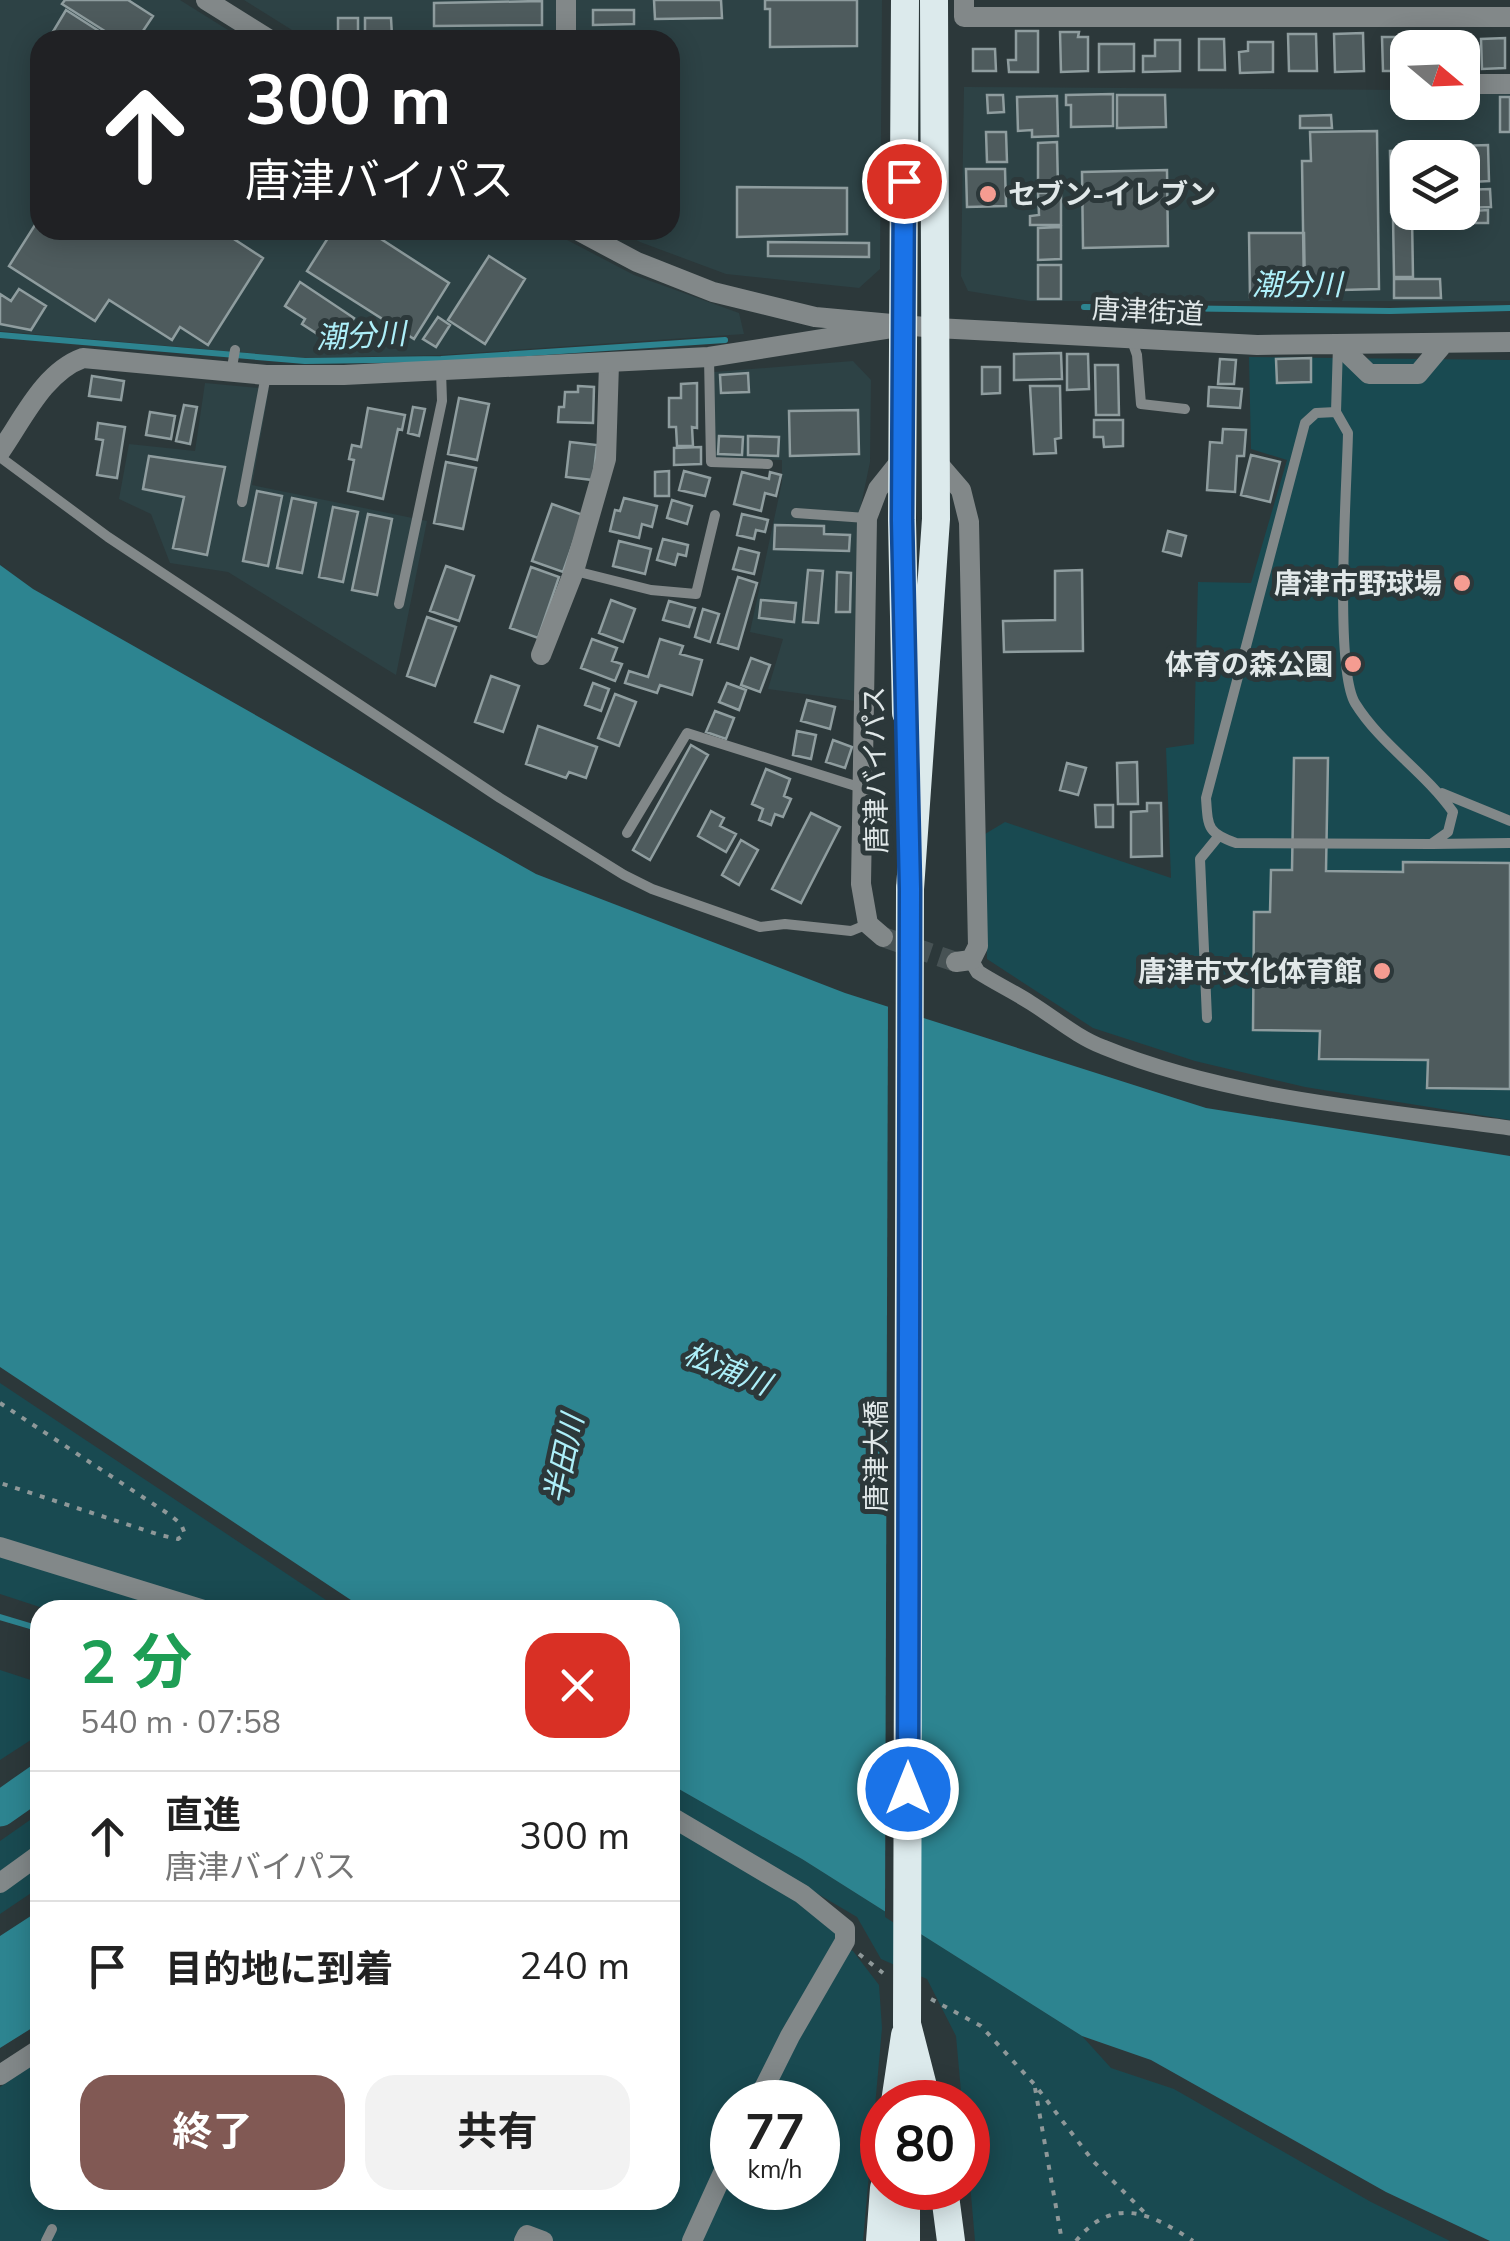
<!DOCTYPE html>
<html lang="ja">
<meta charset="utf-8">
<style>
body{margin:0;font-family:"Nunito Sans","Noto Sans JP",sans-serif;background:#f2f2f2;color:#222;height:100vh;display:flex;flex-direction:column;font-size:38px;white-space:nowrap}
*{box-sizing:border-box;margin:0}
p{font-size:32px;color:#767676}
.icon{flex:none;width:55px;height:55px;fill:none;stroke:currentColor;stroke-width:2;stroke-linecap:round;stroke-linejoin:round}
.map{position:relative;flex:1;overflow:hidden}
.details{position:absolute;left:30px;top:1600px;width:650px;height:610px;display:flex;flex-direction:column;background:#fff;border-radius:30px;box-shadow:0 5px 25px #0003}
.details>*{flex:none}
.top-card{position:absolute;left:30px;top:30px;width:650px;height:210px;border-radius:30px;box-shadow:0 5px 25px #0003;background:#202124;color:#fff;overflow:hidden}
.needle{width:65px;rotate:109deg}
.controls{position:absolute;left:1390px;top:30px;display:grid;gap:20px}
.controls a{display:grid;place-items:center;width:90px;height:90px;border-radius:20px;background:#fff;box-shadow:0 5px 25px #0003;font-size:50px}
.speed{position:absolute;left:710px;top:2080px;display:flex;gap:20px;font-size:50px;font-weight:700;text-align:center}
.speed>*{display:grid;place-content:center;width:130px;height:130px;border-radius:50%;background:#fff;box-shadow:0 5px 25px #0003;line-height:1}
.speed small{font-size:25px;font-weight:400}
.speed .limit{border:15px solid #d22;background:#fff;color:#111}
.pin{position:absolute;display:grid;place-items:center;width:85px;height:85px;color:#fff;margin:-42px;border:5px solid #fff;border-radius:50%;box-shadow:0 2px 10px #0007}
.me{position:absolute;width:110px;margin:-55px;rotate:0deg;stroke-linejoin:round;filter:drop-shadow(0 0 8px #0008)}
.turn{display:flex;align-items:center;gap:35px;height:210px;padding:0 50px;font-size:45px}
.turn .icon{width:130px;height:130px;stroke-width:2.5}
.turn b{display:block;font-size:70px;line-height:85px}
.round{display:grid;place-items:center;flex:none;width:105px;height:105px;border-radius:30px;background:#f2f2f2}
.head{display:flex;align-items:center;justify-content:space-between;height:170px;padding:0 50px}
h1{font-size:60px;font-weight:700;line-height:75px;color:#1e9e55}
.primary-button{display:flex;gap:20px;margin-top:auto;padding:20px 50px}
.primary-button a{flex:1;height:115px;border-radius:30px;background:#815954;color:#fff;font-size:40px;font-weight:700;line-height:115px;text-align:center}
.primary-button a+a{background:#f2f2f2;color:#222}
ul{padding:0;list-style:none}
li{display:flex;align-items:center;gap:30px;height:130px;padding:0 50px;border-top:2px solid #e0e0e0}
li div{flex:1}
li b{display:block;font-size:38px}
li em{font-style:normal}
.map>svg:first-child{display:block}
</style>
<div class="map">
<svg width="1510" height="2241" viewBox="0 0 1510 2241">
<rect width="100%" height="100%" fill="#2c383a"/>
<path fill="#2d4245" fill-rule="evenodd" d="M 0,0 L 180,0 L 244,40 L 40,40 L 40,230 L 548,230 L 634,275 L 739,313 L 744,334 L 440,355 L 304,358 L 0,331 Z
M 244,0 L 882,0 L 880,269 L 859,288 L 726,274 L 640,242 L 619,230 L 670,230 L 670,40 L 308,40 Z
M 964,87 L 1407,90 L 1408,102 L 1462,102 L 1463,90 L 1510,91 L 1510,301 L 1030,301 L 968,291 L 961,276 ZM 1408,158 L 1462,158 L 1462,212 L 1408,212 Z
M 853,361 L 871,380 L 870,462 L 860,510 L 856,701 L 768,689 L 783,639 L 750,632 L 782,482 L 782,460 L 713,458 L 714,372 Z
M 205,383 L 269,389 L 252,485 L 427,521 L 396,675 L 228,572 L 170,563 L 151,514 L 119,499 L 129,444 L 195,451 Z"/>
<path fill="#194a51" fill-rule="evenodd" d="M 1249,357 L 1510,360 L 1510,1120 L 1305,1087 L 1195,1061 L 1093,1028 L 987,959 L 985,834 L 1005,822 L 1171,878 L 1166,748 L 1194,744 L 1198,582 L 1251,583 L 1287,460 L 1251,449 Z
M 0,1383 L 341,1610 L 49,1610 L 0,1594 Z
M 0,1670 L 40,1683 L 40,1734 L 0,1760 Z
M 670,1784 L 802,1859 L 1082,2036 L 1111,2068 L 1174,2089 L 1371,2202 L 1450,2241 L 975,2241 L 968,2160 L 968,2102 L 962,2102 L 956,2036 L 927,1979 L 881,1959 L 857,1917 L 670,1807 Z
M 40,1813 L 40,1887 L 0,1914 L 0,1841 Z
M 670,1819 L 840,1929 L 841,1946 L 853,1951 L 879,1985 L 882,2028 L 863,2241 L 0,2241 L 0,2087 L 40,2060 L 40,2200 L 670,2200 ZM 732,2102 L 818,2102 L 818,2188 L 732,2188 Z"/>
<path fill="#2d8490" d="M 0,565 L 33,589 L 536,874 L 845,993 L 1206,1108 L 1510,1156 L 1510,2241 L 1490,2241 L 1386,2192 L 1151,2060 L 1082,2036 L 802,1859 L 670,1784 L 670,1610 L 366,1610 L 0,1367 Z
M 40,1910 L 40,2023 L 0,2048 L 0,1936 Z"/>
<path fill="#2c383a" d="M 888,1001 L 923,1012 L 920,1940 L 885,1917 Z"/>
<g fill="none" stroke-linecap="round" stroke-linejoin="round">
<path stroke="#2d8490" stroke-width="6" d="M 1084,307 L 1390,311 L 1510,308
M 0,335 L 305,361 L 441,359 L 725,340
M 0,1617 L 40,1629"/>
<path stroke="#2d8490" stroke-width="35" d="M 0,1809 L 40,1781"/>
</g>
<path fill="#4e5b5d" stroke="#8f9d9f" stroke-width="2.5" d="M 65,0 L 128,0 L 153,16 L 137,40 L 119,40 L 62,4 Z
M 654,0 L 721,0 L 722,18 L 655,19 Z
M 765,0 L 857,0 L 857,46 L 770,47 L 770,9 L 765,9 Z
M 542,1 L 542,25 L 434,26 L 434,3 Z
M 66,10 L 113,40 L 48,40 Z
M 593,10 L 634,10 L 634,24 L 593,25 Z
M 338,18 L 358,18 L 358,32 L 338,33 Z
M 365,18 L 391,18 L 392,36 L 365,36 Z
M 1016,31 L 1038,31 L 1038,72 L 1009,72 L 1008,60 L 1016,60 Z
M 1060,32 L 1079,32 L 1078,37 L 1088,37 L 1088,71 L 1061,72 Z
M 1363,33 L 1364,71 L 1335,72 L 1334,34 Z
M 1288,34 L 1316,34 L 1317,71 L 1289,71 Z
M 1382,37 L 1409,37 L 1408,71 L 1383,71 Z
M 1505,38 L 1505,68 L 1482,69 L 1481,39 Z
M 1199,39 L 1224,39 L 1225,70 L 1199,70 Z
M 1155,40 L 1180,40 L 1180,71 L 1143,72 L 1143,56 L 1155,56 Z
M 1248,42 L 1273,42 L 1273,72 L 1240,73 L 1239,52 L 1248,51 Z
M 1099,44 L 1134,44 L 1134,71 L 1099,72 Z
M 973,49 L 995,49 L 996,71 L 973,71 Z
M 1113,94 L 1113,126 L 1071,127 L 1071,105 L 1066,105 L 1066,95 Z
M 1408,94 L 1408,102 L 1421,102 L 1421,108 L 1393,108 L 1393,95 Z
M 987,95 L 1003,95 L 1004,112 L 988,113 Z
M 1117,95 L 1165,95 L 1166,127 L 1117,128 Z
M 1057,96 L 1058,136 L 1032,137 L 1032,130 L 1018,131 L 1017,97 Z
M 1500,97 L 1510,97 L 1510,132 L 1500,132 Z
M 1331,115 L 1332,128 L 1300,128 L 1300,116 Z
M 1377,131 L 1379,289 L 1304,291 L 1302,161 L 1311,161 L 1310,132 Z
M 986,132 L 1006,132 L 1007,162 L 987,162 Z
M 1057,142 L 1058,187 L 1038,187 L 1038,143 Z
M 1488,145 L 1489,181 L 1472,182 L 1472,172 L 1462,173 L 1459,146 Z
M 1415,150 L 1415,158 L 1408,158 L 1408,212 L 1391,212 L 1390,151 Z
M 966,169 L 1005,169 L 1006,206 L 967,207 Z
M 1167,170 L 1168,246 L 1083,248 L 1082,172 Z
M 737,187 L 847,188 L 847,234 L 737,237 Z
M 1490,189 L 1491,207 L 1462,208 L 1462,190 Z
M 1038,193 L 1061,193 L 1061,225 L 1030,225 L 1030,216 L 1039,215 Z
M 1488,210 L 1488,223 L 1458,223 L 1457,212 Z
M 1393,216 L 1412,216 L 1413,277 L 1394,277 Z
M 40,217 L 40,230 L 220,230 L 263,258 L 208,345 L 180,327 L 172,340 L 109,300 L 95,321 L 9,266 Z
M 1061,227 L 1061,259 L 1038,260 L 1038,228 Z
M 333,230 L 367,230 L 449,283 L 414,339 L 307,271 Z
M 1249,233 L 1304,233 L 1305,296 L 1250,297 Z
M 768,242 L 869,243 L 869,257 L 768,256 Z
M 489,256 L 525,279 L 485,344 L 448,320 Z
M 1038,265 L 1061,265 L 1061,299 L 1038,299 Z
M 1394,279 L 1440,279 L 1441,298 L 1394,298 Z
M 300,282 L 354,318 L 336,346 L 302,324 L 305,319 L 285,306 Z
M 19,289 L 46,306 L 31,330 L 0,324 L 0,294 L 11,301 Z
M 438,317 L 450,325 L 436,347 L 423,339 Z
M 1061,353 L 1062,379 L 1014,380 L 1014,354 Z
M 1067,354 L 1088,354 L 1089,389 L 1067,390 Z
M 1311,358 L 1311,382 L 1277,383 L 1276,359 Z
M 1220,359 L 1236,360 L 1234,384 L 1218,384 Z
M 1095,365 L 1118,365 L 1119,415 L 1096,415 Z
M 982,367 L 1000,367 L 1000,393 L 982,394 Z
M 748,373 L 749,392 L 721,393 L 720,375 Z
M 92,376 L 124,381 L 121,400 L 89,396 Z
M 697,383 L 697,428 L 692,427 L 693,446 L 677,446 L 676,427 L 669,427 L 669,398 L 681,398 L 681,384 Z
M 578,386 L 594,387 L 593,423 L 558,422 L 559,407 L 564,407 L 565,392 L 578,392 Z
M 1030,386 L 1060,386 L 1061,438 L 1055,439 L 1056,453 L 1034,454 Z
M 1209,387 L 1242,389 L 1240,408 L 1208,406 Z
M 459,398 L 489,404 L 477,460 L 448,454 Z
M 184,405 L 197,407 L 190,444 L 176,441 Z
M 413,407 L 425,409 L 419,436 L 408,433 Z
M 368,408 L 405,415 L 402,430 L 398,429 L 383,499 L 348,491 L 354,460 L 349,459 L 352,445 L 361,447 Z
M 858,410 L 859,454 L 790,456 L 789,411 Z
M 150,412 L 175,416 L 171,439 L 146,435 Z
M 1094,420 L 1123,420 L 1123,446 L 1104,447 L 1103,437 L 1094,437 Z
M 98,423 L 125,427 L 117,478 L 97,475 L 103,440 L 96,439 Z
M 1223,429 L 1246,430 L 1244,456 L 1237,456 L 1235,492 L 1207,490 L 1210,442 L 1222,443 Z
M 719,436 L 743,437 L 742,455 L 718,454 Z
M 748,436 L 779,437 L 778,456 L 748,455 Z
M 570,442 L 597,445 L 593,480 L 566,477 Z
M 701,447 L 701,464 L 674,465 L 674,448 Z
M 1251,455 L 1280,462 L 1270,502 L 1241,495 Z
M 149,456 L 225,467 L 207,555 L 173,548 L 184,497 L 143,489 Z
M 446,462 L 476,468 L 463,529 L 434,523 Z
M 669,471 L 669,496 L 655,496 L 655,472 Z
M 684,471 L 710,478 L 705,496 L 679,490 Z
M 742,472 L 769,479 L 770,472 L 781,475 L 776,496 L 765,493 L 761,511 L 734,504 Z
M 257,491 L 282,496 L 268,566 L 243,561 Z
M 292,498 L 316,503 L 302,573 L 277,568 Z
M 624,498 L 657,506 L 652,527 L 642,524 L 639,538 L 610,531 L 615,510 L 620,511 Z
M 672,500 L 692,506 L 687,524 L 667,518 Z
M 552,504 L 583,515 L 563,572 L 532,561 Z
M 333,507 L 358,512 L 343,582 L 319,577 Z
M 368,514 L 392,519 L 377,595 L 352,590 Z
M 742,514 L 768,520 L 765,532 L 756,530 L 754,539 L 737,535 Z
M 775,525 L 824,526 L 824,534 L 850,535 L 849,551 L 774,549 Z
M 1168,531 L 1186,536 L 1181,556 L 1163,551 Z
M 663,539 L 688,545 L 686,556 L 678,554 L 675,565 L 657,560 Z
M 619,541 L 651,549 L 645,574 L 613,566 Z
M 739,548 L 759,553 L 754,574 L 733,569 Z
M 446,566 L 474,576 L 459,621 L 430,611 Z
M 531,567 L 559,577 L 538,638 L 510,628 Z
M 808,570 L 823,571 L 818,623 L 803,622 Z
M 1082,570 L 1083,651 L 1004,652 L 1003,621 L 1055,620 L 1055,571 Z
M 837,572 L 851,573 L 850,612 L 836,612 Z
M 738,577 L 757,583 L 738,649 L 718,643 Z
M 611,600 L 635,609 L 623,642 L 599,633 Z
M 761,600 L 796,603 L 794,622 L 759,618 Z
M 669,601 L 695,608 L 689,627 L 663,620 Z
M 703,609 L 719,614 L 710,642 L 695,637 Z
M 427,617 L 456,627 L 435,686 L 407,676 Z
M 592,639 L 617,648 L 612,661 L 622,664 L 615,681 L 581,668 Z
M 660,639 L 683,646 L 680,654 L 702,660 L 692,695 L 660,685 L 657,693 L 625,683 L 629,671 L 648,677 Z
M 751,658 L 770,665 L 760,692 L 741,685 Z
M 491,676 L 519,686 L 503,732 L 475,722 Z
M 593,683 L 609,689 L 601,711 L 585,705 Z
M 727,683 L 746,690 L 739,710 L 719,702 Z
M 615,694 L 636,702 L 619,746 L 598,738 Z
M 807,700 L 835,707 L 830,729 L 801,721 Z
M 715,711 L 734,718 L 726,739 L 706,732 Z
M 538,726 L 597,747 L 586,778 L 569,772 L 566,778 L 526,764 Z
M 797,731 L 816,735 L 811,759 L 793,755 Z
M 833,740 L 852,747 L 845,768 L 826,762 Z
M 691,745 L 708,755 L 650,860 L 633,850 Z
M 1294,758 L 1328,758 L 1326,871 L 1403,872 L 1403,862 L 1510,863 L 1510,1089 L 1427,1088 L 1428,1060 L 1319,1059 L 1320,1031 L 1253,1030 L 1254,912 L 1270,912 L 1271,870 L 1292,870 Z
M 1137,762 L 1138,804 L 1118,804 L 1117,763 Z
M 1067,763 L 1086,768 L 1078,795 L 1060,790 Z
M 766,769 L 790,779 L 784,796 L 791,799 L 783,817 L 775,814 L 771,825 L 759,820 L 763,809 L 752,804 Z
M 1147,803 L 1161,803 L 1162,856 L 1131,857 L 1131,812 L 1147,811 Z
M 1095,805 L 1113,805 L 1113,827 L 1096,827 Z
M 711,811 L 724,818 L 720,826 L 736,834 L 726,852 L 698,836 Z
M 811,813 L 840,827 L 801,903 L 772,889 Z
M 741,840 L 758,850 L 739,885 L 722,875 Z"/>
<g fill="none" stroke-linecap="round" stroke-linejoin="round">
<path stroke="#475254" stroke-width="20" stroke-dasharray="20 10" stroke-linecap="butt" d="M 883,937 L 956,962"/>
<path stroke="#8e9899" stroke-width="4" stroke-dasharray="5 8" stroke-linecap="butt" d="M 0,1403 L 170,1515 L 181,1524 L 185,1534 L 178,1539 L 160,1535 L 0,1483
M 859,1954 L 883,1973
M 931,1999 L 981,2026 L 1035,2085 L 1093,2161 L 1148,2216
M 1035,2088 L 1062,2241
M 1076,2241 C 1113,2195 1151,2213 1193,2241"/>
<path stroke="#828889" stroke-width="10" d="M 1131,338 L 1137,355 L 1141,404 L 1185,409
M 709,358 L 711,462 L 768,464
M 231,373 L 235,350
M 1336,412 L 1348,433 C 1347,484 1334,667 1355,703 C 1381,745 1424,771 1453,812 L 1448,832 L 1431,844 L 1236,843 C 1207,833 1208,827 1206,798 L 1305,423 L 1316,413 Z
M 1336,412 L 1338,345
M 0,457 L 108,537 L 500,798 L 624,875 L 652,889 L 760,927 L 785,924 L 851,931 L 868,924
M 242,502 L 266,375
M 796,513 L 866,518
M 575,571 L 651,590 L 696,594 L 715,515
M 399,604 L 442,401 L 441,371
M 1442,793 L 1510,821
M 627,833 L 687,733 L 862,788
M 1432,844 L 1510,843
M 1207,1018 L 1200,859 L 1218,837
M 46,2241 L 52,2229"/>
<path stroke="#828889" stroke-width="15" d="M 971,960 L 978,972 C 995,983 1014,992 1031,1003 C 1055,1018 1077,1037 1103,1047 C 1227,1098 1378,1110 1510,1128"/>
<path stroke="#828889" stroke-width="20" d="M 566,0 L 566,40
M 964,0 L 964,17 L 1510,17
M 1462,84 L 1510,84
M 936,461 L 961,490 L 969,522 L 978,946 L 971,960 L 956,962
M 541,655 L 574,571 L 606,459 L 609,364
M 883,937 L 868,924 L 861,884 L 867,518 L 878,489 L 902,459
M 0,1547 L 204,1610
M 670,1816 L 802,1894 L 845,1929 L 845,1941 L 790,2036 L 757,2102
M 0,1883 L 40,1854
M 0,2075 L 40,2049
M 524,2241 L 527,2235 L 543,2241
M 692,2241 L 732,2153"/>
<path stroke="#828889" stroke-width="20" d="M 206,0 L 270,40
M 577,230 L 637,262 L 713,292 L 815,317 L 936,328 L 1257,345 L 1510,342
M 1338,344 L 1369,374 L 1418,374 L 1444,343
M 0,452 C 23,419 44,372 83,358 L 266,375 L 344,375 L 709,357 L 904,326"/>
<path stroke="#dceaec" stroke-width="28" d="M 905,0 L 902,520 L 906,713
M 910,889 L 936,519 L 934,0
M 907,2024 L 927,2102
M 895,2102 L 905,2035
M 944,2188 L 951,2241
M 880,2241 L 884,2188
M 906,2241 L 906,2188"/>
<path stroke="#dceaec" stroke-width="28" d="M 907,2024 L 910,889"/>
</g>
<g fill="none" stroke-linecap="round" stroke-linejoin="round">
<defs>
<path id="route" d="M 904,181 L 902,520 L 910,889 L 908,1789"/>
</defs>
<use href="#route" stroke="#114b97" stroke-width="25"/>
<use href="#route" stroke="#1a73e8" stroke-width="18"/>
</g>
<g fill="#f59c91" stroke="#2c383a" stroke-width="4">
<circle cx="988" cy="194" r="10"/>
<circle cx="1462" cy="583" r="10"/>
<circle cx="1353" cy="664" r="10"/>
<circle cx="1382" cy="971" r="10"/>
</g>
<g text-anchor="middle" stroke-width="10" stroke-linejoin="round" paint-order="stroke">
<g font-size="28" font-weight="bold" fill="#e1e8e9" stroke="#2c383a" text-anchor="end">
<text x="1008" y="204" text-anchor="start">セブン-イレブン</text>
<text x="1442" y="593">唐津市野球場</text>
<text x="1333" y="674">体育の森公園</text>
<text x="1362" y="981">唐津市文化体育館</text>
</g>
<g font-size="28" fill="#e1e8e9" stroke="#2c383a">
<text transform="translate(1148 311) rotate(3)" y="10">唐津街道</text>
<text transform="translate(875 770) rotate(-91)" y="10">唐津バイパス</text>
<text transform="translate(876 1456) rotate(-90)" y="10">唐津大橋</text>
</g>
<g font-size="30" font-style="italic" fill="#adeff9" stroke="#2c383a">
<text x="1297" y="295">潮分川</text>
<text transform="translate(361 336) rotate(-3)" y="10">潮分川</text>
<text transform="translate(727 1369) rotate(22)" y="10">松浦川</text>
<text transform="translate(564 1459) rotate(-78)" y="10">半田川</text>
</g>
</g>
</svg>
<div class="controls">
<a><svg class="needle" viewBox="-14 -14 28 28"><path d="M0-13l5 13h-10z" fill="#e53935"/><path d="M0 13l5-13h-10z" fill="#767676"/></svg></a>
<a><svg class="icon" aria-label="layers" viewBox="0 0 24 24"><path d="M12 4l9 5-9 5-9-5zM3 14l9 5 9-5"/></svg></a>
</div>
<div class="speed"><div>77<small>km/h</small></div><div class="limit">80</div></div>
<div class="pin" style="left:904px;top:181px;background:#d93025"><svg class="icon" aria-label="arrive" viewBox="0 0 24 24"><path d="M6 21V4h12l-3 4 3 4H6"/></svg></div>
<svg class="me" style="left:908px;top:1789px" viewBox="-20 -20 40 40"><circle r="17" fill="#1a73e8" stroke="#fff" stroke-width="3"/><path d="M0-11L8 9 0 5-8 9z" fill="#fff"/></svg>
<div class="top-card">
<div class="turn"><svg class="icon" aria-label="ahead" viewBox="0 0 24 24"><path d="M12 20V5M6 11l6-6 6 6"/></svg><div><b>300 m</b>唐津バイパス</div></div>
</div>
<section class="details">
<div class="head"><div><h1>2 分</h1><p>540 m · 07:58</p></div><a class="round" style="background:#d93025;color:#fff"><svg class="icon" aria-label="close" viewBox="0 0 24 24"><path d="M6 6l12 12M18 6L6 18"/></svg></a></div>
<ul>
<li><svg class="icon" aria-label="ahead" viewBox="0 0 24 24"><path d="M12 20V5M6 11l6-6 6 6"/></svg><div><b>直進</b><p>唐津バイパス</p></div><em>300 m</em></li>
<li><svg class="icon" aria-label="arrive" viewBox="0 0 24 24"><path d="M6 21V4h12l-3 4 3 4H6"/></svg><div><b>目的地に到着</b></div><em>240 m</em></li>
</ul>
<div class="primary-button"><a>終了</a><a>共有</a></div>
</section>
</div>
